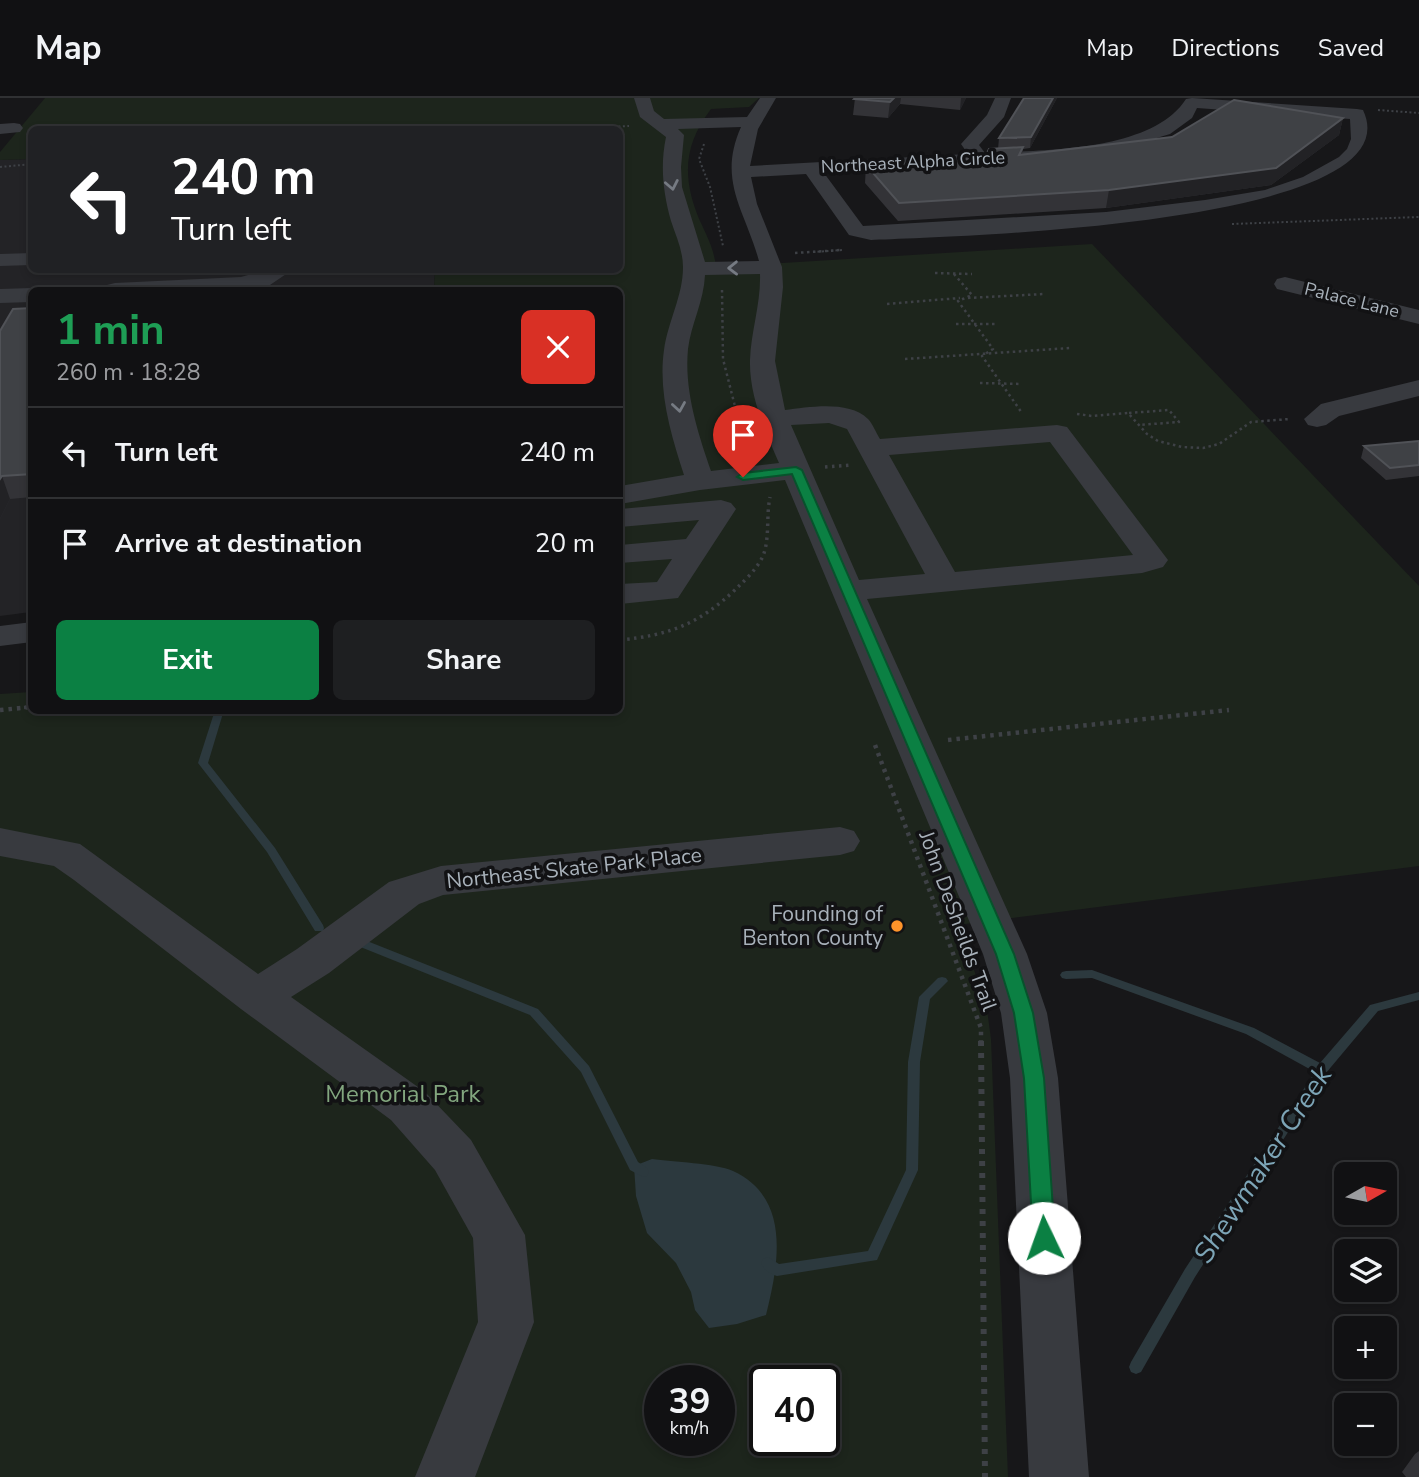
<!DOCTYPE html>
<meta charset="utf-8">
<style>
body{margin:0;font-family:"Nunito Sans",sans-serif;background:#1e1f21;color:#f1f3f6;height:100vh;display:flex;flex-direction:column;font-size:26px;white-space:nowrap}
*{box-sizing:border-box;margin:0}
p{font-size:23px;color:#9c9da0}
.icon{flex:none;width:38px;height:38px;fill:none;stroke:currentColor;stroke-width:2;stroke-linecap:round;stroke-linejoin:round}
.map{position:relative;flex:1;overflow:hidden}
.sheet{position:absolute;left:28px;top:189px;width:595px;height:427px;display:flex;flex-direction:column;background:#111113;border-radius:10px;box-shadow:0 4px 10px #0003,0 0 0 2px #303133}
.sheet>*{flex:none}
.banner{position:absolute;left:28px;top:28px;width:595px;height:147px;border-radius:10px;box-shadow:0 4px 10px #0003,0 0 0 2px #303133;background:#202124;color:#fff;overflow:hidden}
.needle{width:46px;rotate:81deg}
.tools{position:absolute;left:1334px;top:1064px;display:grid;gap:14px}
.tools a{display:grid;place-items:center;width:63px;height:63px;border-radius:10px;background:#111113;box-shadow:0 4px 10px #0003,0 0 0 2px #303133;font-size:35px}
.speed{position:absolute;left:644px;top:1267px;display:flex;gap:14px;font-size:35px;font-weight:700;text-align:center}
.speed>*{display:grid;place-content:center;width:91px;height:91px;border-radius:50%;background:#111113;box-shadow:0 4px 10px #0003,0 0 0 2px #303133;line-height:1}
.speed small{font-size:18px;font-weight:400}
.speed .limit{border:4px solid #111;border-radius:10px;background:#fff;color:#111}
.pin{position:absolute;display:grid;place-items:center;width:60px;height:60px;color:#fff;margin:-72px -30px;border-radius:50% 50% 50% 0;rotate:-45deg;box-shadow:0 0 7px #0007}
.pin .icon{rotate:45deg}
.me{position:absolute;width:77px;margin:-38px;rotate:357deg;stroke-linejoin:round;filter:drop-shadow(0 0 5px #0008)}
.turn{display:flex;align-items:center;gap:24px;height:147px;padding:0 28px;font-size:32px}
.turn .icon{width:91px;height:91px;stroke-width:2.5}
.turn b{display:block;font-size:49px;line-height:60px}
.round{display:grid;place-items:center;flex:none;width:74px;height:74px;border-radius:10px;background:#1e1f21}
.overview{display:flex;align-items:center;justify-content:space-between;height:119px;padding:0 28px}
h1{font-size:42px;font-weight:700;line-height:52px;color:#1e9e55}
.cta{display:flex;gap:14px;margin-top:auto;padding:14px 28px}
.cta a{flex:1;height:80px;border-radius:10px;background:#0b8043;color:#fff;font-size:28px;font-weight:700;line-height:80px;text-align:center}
.cta a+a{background:#1e1f21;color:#f1f3f6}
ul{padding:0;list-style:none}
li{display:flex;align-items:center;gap:21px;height:91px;padding:0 28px;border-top:2px solid #303133}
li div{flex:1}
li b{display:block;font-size:26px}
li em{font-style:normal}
header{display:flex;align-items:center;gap:42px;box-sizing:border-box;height:98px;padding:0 35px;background:#111113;border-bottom:2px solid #303133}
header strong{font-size:33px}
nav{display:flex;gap:38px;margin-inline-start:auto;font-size:24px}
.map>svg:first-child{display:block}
</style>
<header>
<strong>Map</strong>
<nav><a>Map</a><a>Directions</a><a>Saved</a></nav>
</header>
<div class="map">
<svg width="1419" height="1379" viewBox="0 0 1419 1379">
<rect width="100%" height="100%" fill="#171719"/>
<path fill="#232326" d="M 31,61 L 32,172 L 435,172 L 434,192 L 32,192 L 31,514 L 0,518 L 0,62 Z"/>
<path fill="#1d251c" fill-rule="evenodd" d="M 45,0 L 759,0 L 749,9 L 711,11 C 683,48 682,80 700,123 C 707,138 714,151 716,169 L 1092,146 L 1419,488 L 1419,768 L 957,827 L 986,904 L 991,941 L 1008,1379 L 0,1379 L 0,596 L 31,594 L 32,612 L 620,612 L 620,192 L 434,192 L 435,172 L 620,172 L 620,32 L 32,32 L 31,61 L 0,62 L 0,54 ZM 660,1283 L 719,1283 L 719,1342 L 660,1342 ZM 765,1283 L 824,1283 L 824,1342 L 765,1342 Z"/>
<path fill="#2c393e" d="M 652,1061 C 673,1064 715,1065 733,1073 C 791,1100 779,1165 766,1217 L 737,1226 L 709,1230 L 695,1212 L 691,1194 L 676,1165 L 647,1135 L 636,1098 L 634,1068 Z"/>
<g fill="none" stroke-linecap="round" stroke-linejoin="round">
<path fill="#2c393e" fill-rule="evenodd" d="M 215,612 L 224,612 L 208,665 L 275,750 L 323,827 L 324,830 L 323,833 L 315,833 L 267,754 L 198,665 Z
M 362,841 L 538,911 L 589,968 L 638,1064 L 647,1070 L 649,1074 L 647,1078 L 643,1079 L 630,1072 L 581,974 L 530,917 L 358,848 L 357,845 L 358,842 Z
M 1092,872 L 1254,930 L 1320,965 L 1370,907 L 1419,894 L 1419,902 L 1378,913 L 1326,975 L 1195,1179 L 1141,1274 L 1136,1276 L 1131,1274 L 1129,1269 L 1131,1264 L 1185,1171 L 1315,974 L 1246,936 L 1092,880 L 1066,881 L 1062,880 L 1060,877 L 1062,874 L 1066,873 Z
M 942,879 L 946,880 L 948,883 L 930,901 L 920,964 L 918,1072 L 877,1162 L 777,1178 C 770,1176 764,1172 761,1165 L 763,1161 L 768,1159 L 779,1166 L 868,1153 L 906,1072 L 908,964 L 919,899 L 938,880 Z"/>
<path stroke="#3e4146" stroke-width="2" stroke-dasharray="2 2.5" stroke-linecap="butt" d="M 1378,12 L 1419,15
M 560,32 L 629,28
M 704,46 L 699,61 L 710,89 L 723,148
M 0,69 L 32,66
M 1232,126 L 1419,119
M 813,154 L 843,152"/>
<path stroke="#3e4146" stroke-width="2.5" stroke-dasharray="2.5 3.5" stroke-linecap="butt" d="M 795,155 L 841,152
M 935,175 L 972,176
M 954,176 L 972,197 L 958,203 L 993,251 L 982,258 L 1022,315
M 722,192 L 723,261 L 744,344 L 754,349
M 968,200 L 1044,196
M 887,206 L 960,200
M 956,226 L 996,226
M 905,261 L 1070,250
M 980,285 L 1022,286
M 1129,315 L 1169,312 L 1179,324 L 1139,327
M 1077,316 L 1092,318 L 1128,315 L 1147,336 L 1158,343 L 1182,349 L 1203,350 L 1219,346 L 1251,324 L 1290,321"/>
<path stroke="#3e4146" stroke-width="3.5" stroke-dasharray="2.5 4.5" stroke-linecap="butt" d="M 825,369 L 851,367
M 620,542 C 670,537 699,526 736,491 C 745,482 757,471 763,458 C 770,440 766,418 770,399
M 17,610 L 32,609"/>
<path stroke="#3e4146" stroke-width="4.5" stroke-dasharray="3.5 5" stroke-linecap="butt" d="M 0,612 L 32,609
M 948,642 L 1229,612
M 875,647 L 981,930 L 981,945"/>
<path stroke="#3e4146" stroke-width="6" stroke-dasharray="5 7" stroke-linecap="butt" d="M 981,943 L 985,1379"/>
<path fill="#383a3f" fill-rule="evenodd" d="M 634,0 L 650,0 L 654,13 L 664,21 L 747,19 L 760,0 L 776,0 L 758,31 L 750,68 L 968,56 L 961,46 L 987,17 L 995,0 L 1011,0 L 1004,19 L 979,47 L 985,55 C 1043,52 1152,54 1186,1 L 1192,0 L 1357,11 L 1363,12 C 1419,130 927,139 871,142 L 849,137 L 806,76 L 751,79 L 757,106 L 782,169 L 783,189 L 775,263 L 785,312 C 809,309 849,302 868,321 C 873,326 876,335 880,341 L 1057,327 L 1067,329 L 1168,462 L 1163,469 L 1142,475 L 867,501 L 1027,856 L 1047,915 L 1058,980 L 1089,1379 L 1029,1379 L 1010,980 L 1001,915 L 983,856 L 785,382 L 700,392 L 620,406 L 620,388 L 684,377 C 671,337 658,294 664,252 C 668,223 683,198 683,169 C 683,153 676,138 671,123 C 663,94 660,68 666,39 L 640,19 ZM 1197,10 L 1350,21 L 1351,41 L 1347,51 L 1339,59 L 1303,79 L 1265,92 L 1205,102 L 1106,114 L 863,128 L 824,75 L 1035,63 L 1106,55 L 1170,36 L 1192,20 ZM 741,29 C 717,83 745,112 759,163 L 705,164 L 682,89 L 681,69 L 684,37 L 678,31 ZM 760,176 C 761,205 751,233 750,262 C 749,297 765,333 779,365 L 711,373 C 698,335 684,293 688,251 C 691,226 704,203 705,177 ZM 829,325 L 847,331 L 925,476 L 859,482 L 791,327 ZM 1050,344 L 1133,457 L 955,474 L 889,357 Z
M 14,25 L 20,26 L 23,30 L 20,34 L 0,36 L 0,26 Z
M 32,155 L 32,167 L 0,168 L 0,156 Z
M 265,172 L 292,172 L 270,187 L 242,192 L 104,192 L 107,187 L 115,185 L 241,179 Z
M 1285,179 L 1419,212 L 1419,226 L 1277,191 L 1274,186 L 1277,181 Z
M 32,190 L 40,192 L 32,192 L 32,204 L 0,205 L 0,191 Z
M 1419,282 L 1419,298 L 1339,318 L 1326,327 L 1317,329 L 1308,327 L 1304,321 L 1321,306 Z
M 721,402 L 731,405 L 736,411 L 678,500 L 620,506 L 620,486 L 657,484 L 672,461 L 620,465 L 620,447 L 686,441 L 699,422 L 620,429 L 620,411 Z
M 32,524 L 32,544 L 0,548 L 0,528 Z
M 840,729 L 854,733 L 860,743 L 854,753 L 840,757 L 443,797 L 419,806 L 329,875 L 291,899 L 425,994 L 471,1042 L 525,1137 L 534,1224 L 475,1379 L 415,1379 L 478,1224 L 473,1140 L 435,1072 L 391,1022 L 241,911 L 74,782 L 54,768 L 0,758 L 0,730 L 80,746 L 258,876 L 297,851 L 389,784 L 441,768 Z"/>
</g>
<path fill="#333337" d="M 855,0 L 966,0 L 960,12 L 900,6 L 888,20 L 853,17 Z
M 1024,0 L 1057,0 L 1030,50 L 1023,51 L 1022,57 L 1343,20 L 1339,37 L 1271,87 L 1106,110 L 898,123 L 865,85 L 866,67 L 985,60 L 998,51 L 999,40 Z
M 32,210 L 32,399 L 10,401 L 0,421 L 0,233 Z
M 1419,343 L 1419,378 L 1386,382 L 1361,360 L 1364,348 Z
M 1419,1353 L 1419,1379 L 1406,1379 L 1402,1374 L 1415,1356 Z"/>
<path fill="#222225" d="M 894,0 L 901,0 L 900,6 L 888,20 L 890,4 Z
M 961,0 L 966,0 L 960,12 Z
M 1053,0 L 1057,0 L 1030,50 L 1031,39 Z
M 1343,20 L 1339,37 L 1271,87 L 1106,110 L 1109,92 Z
M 2,378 L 10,401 L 0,421 L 0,381 Z"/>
<path fill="#3f4145" stroke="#505257" stroke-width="2" d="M 855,0 L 894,0 L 890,4 L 854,1 Z
M 1024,0 L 1053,0 L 1031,39 L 999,40 Z
M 1234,2 L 1343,20 L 1276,70 L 1109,92 L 899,105 L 866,67 L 985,60 L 989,51 L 1023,49 L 1019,57 L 1172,39 Z
M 32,210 L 32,376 L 2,378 L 0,381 L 0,233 L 13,211 Z
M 1419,343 L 1419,367 L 1390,370 L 1364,348 Z"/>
<defs><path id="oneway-chevron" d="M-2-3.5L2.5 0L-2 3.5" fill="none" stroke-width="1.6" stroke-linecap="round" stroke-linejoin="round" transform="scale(1.75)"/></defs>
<g stroke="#767b83">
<use href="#oneway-chevron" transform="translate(672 87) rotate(79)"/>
<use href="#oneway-chevron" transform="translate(733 170) rotate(179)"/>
<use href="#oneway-chevron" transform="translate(679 309) rotate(81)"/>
</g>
<path fill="#0b8043" stroke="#07532c" stroke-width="2" d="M 796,369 L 802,372 L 1014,856 L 1033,915 L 1044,980 L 1055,1140 L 1052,1147 L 1044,1149 L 1036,1147 L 1033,1140 L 1024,980 L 1014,915 L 996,856 L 792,376 L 743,382 L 737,379 L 743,375 Z"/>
<circle fill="#fe942a" stroke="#121214" stroke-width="2.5" cx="897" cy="828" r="7"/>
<g text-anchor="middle" stroke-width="7" stroke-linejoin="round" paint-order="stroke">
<g font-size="18" fill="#a8b1ba" stroke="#121214">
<text transform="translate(913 64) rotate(-3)" y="6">Northeast Alpha Circle</text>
<text transform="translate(1352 202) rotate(14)" y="6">Palace Lane</text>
</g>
<g font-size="21" fill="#a8b1ba" stroke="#121214">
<text transform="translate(574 770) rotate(-6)" y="7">Northeast Skate Park Place</text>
<text transform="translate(958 823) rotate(70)" y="7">John DeSheilds Trail</text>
</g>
<g font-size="21" fill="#a8b1ba" stroke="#121214" text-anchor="end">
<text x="883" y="823">Founding of<tspan x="883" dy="24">Benton County</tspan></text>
</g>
<g font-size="24" fill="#82a67e" stroke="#121214">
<text x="403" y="1004">Memorial Park</text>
</g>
<g font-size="28" font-style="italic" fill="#7da5b7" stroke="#121214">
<text transform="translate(1262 1066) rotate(-57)" y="10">Shewmaker Creek</text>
</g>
</g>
</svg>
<div class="tools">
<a><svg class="needle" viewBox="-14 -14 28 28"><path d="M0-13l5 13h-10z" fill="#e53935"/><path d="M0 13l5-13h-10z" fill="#9c9da0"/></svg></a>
<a><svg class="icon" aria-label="layers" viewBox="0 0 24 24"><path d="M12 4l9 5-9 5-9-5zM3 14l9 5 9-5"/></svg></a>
<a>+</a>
<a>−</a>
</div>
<div class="speed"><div>39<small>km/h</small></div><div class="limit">40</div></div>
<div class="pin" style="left:743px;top:379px;background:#d93025"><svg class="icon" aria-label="arrive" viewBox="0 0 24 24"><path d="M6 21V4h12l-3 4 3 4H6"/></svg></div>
<svg class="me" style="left:1044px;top:1140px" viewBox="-20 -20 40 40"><circle r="19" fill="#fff"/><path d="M0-13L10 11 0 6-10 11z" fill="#0b8043"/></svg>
<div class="banner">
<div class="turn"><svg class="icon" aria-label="left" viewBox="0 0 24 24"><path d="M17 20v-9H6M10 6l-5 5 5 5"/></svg><div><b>240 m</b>Turn left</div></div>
</div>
<section class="sheet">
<div class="overview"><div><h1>1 min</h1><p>260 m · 18:28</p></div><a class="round" style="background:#d93025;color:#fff"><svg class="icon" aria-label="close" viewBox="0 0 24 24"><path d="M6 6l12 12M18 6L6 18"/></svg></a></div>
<ul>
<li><svg class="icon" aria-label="left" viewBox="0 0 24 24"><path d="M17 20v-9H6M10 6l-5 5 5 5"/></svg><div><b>Turn left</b></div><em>240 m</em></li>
<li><svg class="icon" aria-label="arrive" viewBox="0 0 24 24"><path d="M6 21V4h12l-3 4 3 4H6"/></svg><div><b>Arrive at destination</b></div><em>20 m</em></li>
</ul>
<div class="cta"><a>Exit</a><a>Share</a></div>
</section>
</div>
